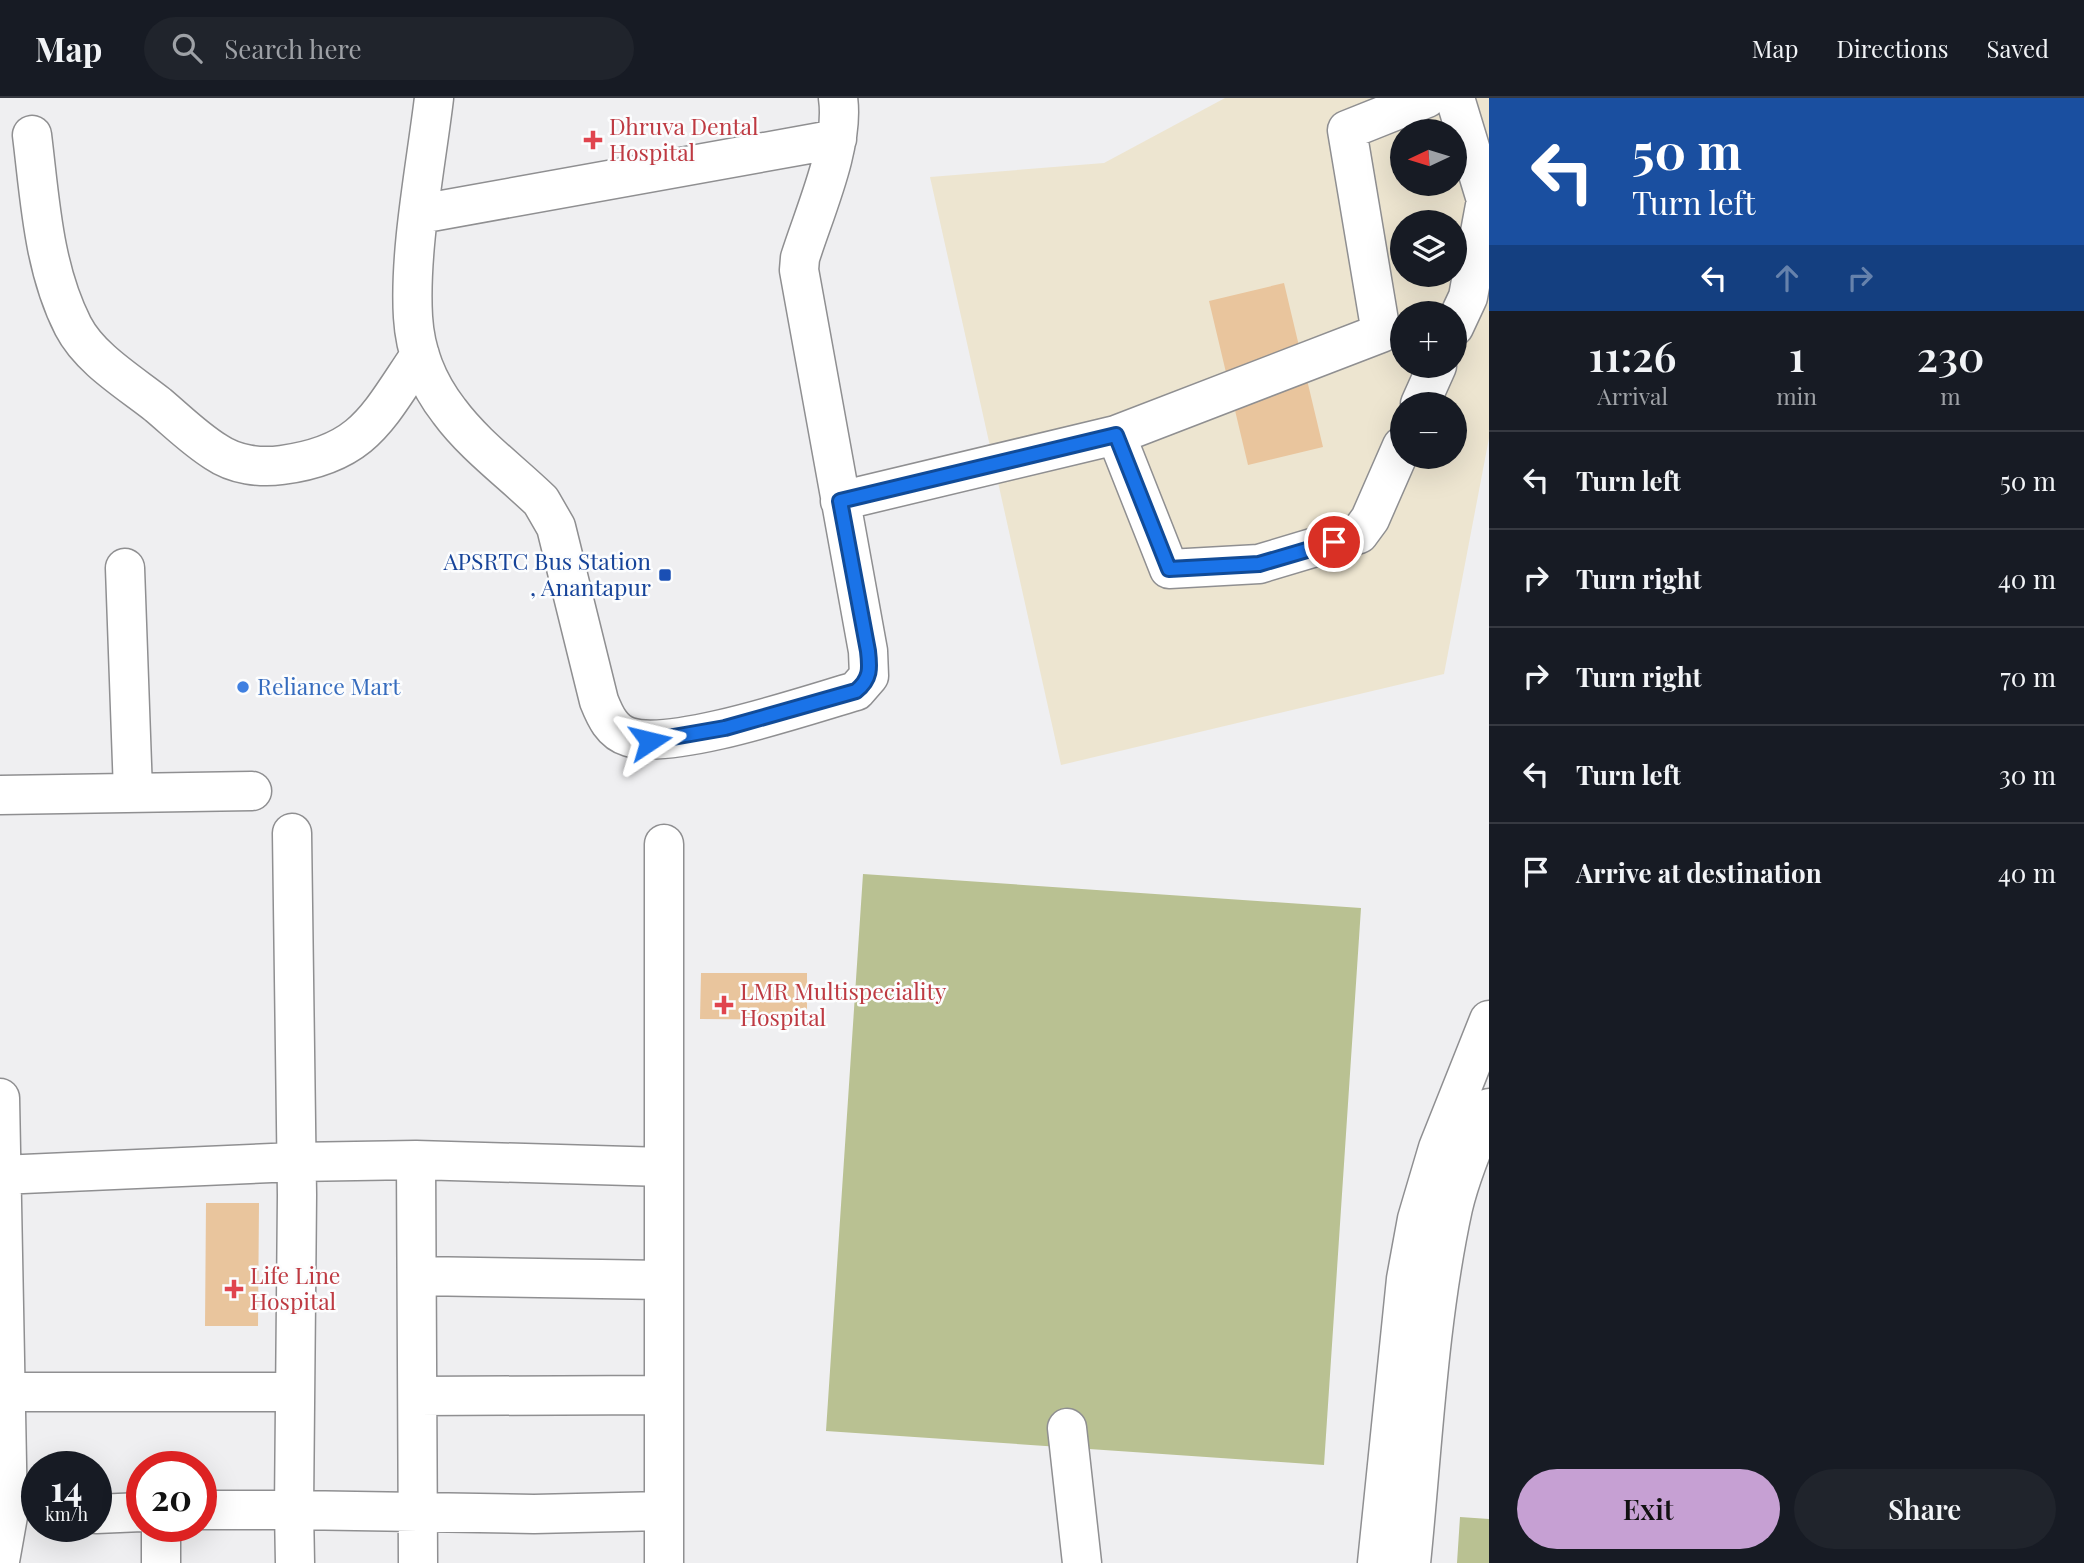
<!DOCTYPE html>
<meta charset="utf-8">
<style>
body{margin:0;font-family:"Playfair Display",serif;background:#20242c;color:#f1f3f6;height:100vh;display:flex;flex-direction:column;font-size:26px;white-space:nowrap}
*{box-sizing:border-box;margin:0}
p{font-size:23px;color:#9ea1a6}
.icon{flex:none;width:38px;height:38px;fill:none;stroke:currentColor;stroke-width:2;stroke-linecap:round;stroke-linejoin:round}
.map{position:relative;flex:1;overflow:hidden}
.sheet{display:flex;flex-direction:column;background:#171b24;width:595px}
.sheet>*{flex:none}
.hud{background:#1a4fa0;color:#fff;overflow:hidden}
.needle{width:46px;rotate:266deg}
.controls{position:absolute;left:1390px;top:21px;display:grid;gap:14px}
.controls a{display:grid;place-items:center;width:77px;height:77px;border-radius:50%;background:#171b24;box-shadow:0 7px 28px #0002;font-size:35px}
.speed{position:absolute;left:21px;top:1353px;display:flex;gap:14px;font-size:35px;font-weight:700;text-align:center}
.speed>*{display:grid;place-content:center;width:91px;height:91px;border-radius:50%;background:#171b24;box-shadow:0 7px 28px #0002;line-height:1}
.speed small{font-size:18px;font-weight:400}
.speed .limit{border:10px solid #d22;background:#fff;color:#111}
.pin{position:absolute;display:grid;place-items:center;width:60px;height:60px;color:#fff;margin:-30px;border:4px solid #fff;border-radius:50%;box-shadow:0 2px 7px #0007}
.me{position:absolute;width:77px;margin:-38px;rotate:80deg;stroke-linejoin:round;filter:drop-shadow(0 0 5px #0008)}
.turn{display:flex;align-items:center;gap:24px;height:147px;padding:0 28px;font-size:32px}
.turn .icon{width:91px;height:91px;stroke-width:2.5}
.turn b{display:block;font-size:49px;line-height:60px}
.lanes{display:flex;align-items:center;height:66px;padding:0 28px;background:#0003;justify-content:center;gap:35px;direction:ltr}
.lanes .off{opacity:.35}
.eta{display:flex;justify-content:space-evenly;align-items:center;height:119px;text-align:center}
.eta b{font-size:42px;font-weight:600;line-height:49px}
.button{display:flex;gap:14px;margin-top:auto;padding:14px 28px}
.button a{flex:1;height:80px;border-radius:42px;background:#c6a0d3;color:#111;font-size:28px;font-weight:600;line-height:80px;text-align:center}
.button a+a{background:#20242c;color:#f1f3f6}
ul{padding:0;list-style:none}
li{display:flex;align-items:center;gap:21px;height:98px;padding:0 28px;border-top:2px solid #363941}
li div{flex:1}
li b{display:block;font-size:26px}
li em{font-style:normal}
header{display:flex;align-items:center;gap:42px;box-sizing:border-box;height:98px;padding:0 35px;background:#171b24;border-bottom:2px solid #363941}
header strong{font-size:33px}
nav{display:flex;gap:38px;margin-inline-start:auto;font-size:24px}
.search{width:490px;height:63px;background:#20242c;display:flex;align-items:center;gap:18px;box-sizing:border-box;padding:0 24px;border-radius:38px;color:#9ea1a6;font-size:26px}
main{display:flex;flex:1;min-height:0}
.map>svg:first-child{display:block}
</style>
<header>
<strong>Map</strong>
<div class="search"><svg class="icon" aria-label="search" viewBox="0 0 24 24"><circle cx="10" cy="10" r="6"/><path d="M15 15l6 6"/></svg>Search here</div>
<nav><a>Map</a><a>Directions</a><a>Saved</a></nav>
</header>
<main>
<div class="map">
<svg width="1489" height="1465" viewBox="0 0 1489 1465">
<rect width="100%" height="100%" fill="#efeff1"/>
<path fill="#ede5d0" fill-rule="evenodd" d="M 1225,0 L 1489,0 L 1489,340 L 1444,576 L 1061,667 L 930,79 L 1104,65 ZM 1402,33 L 1454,33 L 1454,86 L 1402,86 ZM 1402,124 L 1454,124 L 1454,177 L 1402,177 ZM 1402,215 L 1454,215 L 1454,268 L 1402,268 ZM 1402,306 L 1454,306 L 1454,359 L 1402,359 Z"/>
<path fill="#b9c192" d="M 863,776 L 1361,810 L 1324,1367 L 826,1333 Z
M 1460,1419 L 1489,1421 L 1489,1465 L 1457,1465 Z"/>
<path fill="#e9c59d" d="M 1284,185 L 1323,349 L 1248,367 L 1209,203 Z
M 701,875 L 807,875 L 807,922 L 700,921 Z
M 206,1105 L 259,1105 L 258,1228 L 205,1228 Z"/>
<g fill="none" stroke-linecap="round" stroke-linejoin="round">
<defs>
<path id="minor" d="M 434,0 C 426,67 409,152 413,219 C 415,253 428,286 449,313 C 474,347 510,373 541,403 L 556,429 L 599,603 C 605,618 612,634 629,639 C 673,653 807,607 856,593 L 869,578 L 868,553 L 799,172 L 800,160 C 814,115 845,47 838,0
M 32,37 C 40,101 43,169 73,228 C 90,261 129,284 158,307 C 177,323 195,341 216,354 C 235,367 260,370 282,367 C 364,356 377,320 420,257
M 420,116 L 837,41
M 1454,229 L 1468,199 L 1486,102 L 1455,0
M 1420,306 L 1437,268
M 1116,337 L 1381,235 L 1347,32 L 1427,0
M 840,403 L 1116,337 L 1169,471 L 1259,466 L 1359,436 L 1370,421 L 1402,348
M 125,470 L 133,694
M 0,697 L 252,693
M 0,1000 L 8,1418 L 0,1463
M 416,1062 L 418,1465
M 0,1077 L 295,1064 L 416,1062 L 664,1069
M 417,1178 L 663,1182
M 0,1294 L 295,1294
M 418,1298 L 663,1297
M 1067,1330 L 1082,1465
M 201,1412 L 294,1412 L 297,1097 L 292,735
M 96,1416 L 142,1414
M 161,1428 L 161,1465
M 295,1465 L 294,1412 L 534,1416 L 663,1413
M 664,1465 L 664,746"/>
<path id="highway" d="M 1377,1465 L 1406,1181 L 1417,1121 L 1438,1050 L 1489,922
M 1411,1465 C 1423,1348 1428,1225 1453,1110 C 1461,1076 1476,1042 1489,1010"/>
</defs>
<use href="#minor" stroke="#8f8f91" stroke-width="41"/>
<use href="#highway" stroke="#8f8f91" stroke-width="41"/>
<use href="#minor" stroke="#fff" stroke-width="38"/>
<use href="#highway" stroke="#fff" stroke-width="38"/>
</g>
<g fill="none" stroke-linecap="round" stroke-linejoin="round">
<defs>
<path id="route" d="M 650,643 L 725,630 L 856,593 C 871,581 870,570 868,553 L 840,403 L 1116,337 L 1169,471 L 1259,466 L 1334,444"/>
</defs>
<use href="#route" stroke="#114b97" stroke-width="18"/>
<use href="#route" stroke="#1a73e8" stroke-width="12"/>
</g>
<g fill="#e0444e" stroke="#fcfdfe" stroke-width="2.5">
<path d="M589.5 31.5h7v7h7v7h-7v7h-7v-7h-7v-7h7z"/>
<path d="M720.5 896.5h7v7h7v7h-7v7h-7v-7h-7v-7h7z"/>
<path d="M230.5 1180.5h7v7h7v7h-7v7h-7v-7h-7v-7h7z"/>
</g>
<rect fill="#1a4fb4" stroke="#fcfdfe" stroke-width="2.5" x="658" y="470" width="14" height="14" rx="3.5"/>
<circle fill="#3f7fe0" stroke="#fcfdfe" stroke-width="2.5" cx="243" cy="589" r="7"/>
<g text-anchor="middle" stroke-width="5" stroke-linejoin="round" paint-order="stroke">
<g font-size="23" fill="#be3a42" stroke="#fcfdfe" text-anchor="start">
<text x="609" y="37">Dhruva Dental<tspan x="609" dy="26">Hospital</tspan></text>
<text x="740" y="902">LMR Multispeciality<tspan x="740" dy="26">Hospital</tspan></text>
<text x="250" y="1186">Life Line<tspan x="250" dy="26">Hospital</tspan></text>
</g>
<g font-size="23" fill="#164399" stroke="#fcfdfe" text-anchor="end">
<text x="651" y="472">APSRTC Bus Station<tspan x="651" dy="26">, Anantapur</tspan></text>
</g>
<g font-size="23" fill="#366cbe" stroke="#fcfdfe" text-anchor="start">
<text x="257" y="597">Reliance Mart</text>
</g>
</g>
</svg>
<div class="controls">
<a><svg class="needle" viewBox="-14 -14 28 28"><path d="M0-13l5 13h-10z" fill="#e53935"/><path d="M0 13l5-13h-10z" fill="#9ea1a6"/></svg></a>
<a><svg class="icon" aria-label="layers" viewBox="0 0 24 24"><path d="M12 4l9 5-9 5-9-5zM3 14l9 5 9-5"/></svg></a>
<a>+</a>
<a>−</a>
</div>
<div class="speed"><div>14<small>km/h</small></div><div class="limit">20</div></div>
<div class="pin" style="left:1334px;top:444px;background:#d93025"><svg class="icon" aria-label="arrive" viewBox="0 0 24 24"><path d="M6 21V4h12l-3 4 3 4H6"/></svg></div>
<svg class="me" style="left:650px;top:643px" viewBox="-20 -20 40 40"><path d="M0-17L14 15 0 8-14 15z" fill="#1a73e8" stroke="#fff" stroke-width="4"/></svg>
</div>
<section class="sheet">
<div class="hud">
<div class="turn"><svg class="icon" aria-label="left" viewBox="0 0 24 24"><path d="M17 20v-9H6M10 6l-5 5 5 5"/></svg><div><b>50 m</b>Turn left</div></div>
<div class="lanes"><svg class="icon" aria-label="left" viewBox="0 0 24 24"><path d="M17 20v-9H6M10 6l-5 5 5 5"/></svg><svg class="icon off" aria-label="ahead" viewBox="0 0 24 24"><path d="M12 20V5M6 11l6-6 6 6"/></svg><svg class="icon off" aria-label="right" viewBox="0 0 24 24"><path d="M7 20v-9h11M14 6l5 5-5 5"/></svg></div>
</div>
<div class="eta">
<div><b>11:26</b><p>Arrival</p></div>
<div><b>1</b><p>min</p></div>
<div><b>230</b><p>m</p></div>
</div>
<ul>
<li><svg class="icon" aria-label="left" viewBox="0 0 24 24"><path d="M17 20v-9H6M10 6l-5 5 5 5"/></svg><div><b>Turn left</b></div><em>50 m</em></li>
<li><svg class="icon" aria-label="right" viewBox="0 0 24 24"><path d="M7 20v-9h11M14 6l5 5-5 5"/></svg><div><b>Turn right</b></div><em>40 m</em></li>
<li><svg class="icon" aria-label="right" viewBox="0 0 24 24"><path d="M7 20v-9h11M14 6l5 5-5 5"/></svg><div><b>Turn right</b></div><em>70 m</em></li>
<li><svg class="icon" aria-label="left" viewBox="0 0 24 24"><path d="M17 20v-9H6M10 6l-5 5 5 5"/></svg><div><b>Turn left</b></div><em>30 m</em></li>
<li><svg class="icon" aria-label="arrive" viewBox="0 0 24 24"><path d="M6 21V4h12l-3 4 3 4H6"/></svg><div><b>Arrive at destination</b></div><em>40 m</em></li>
</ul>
<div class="button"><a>Exit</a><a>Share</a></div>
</section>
</main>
